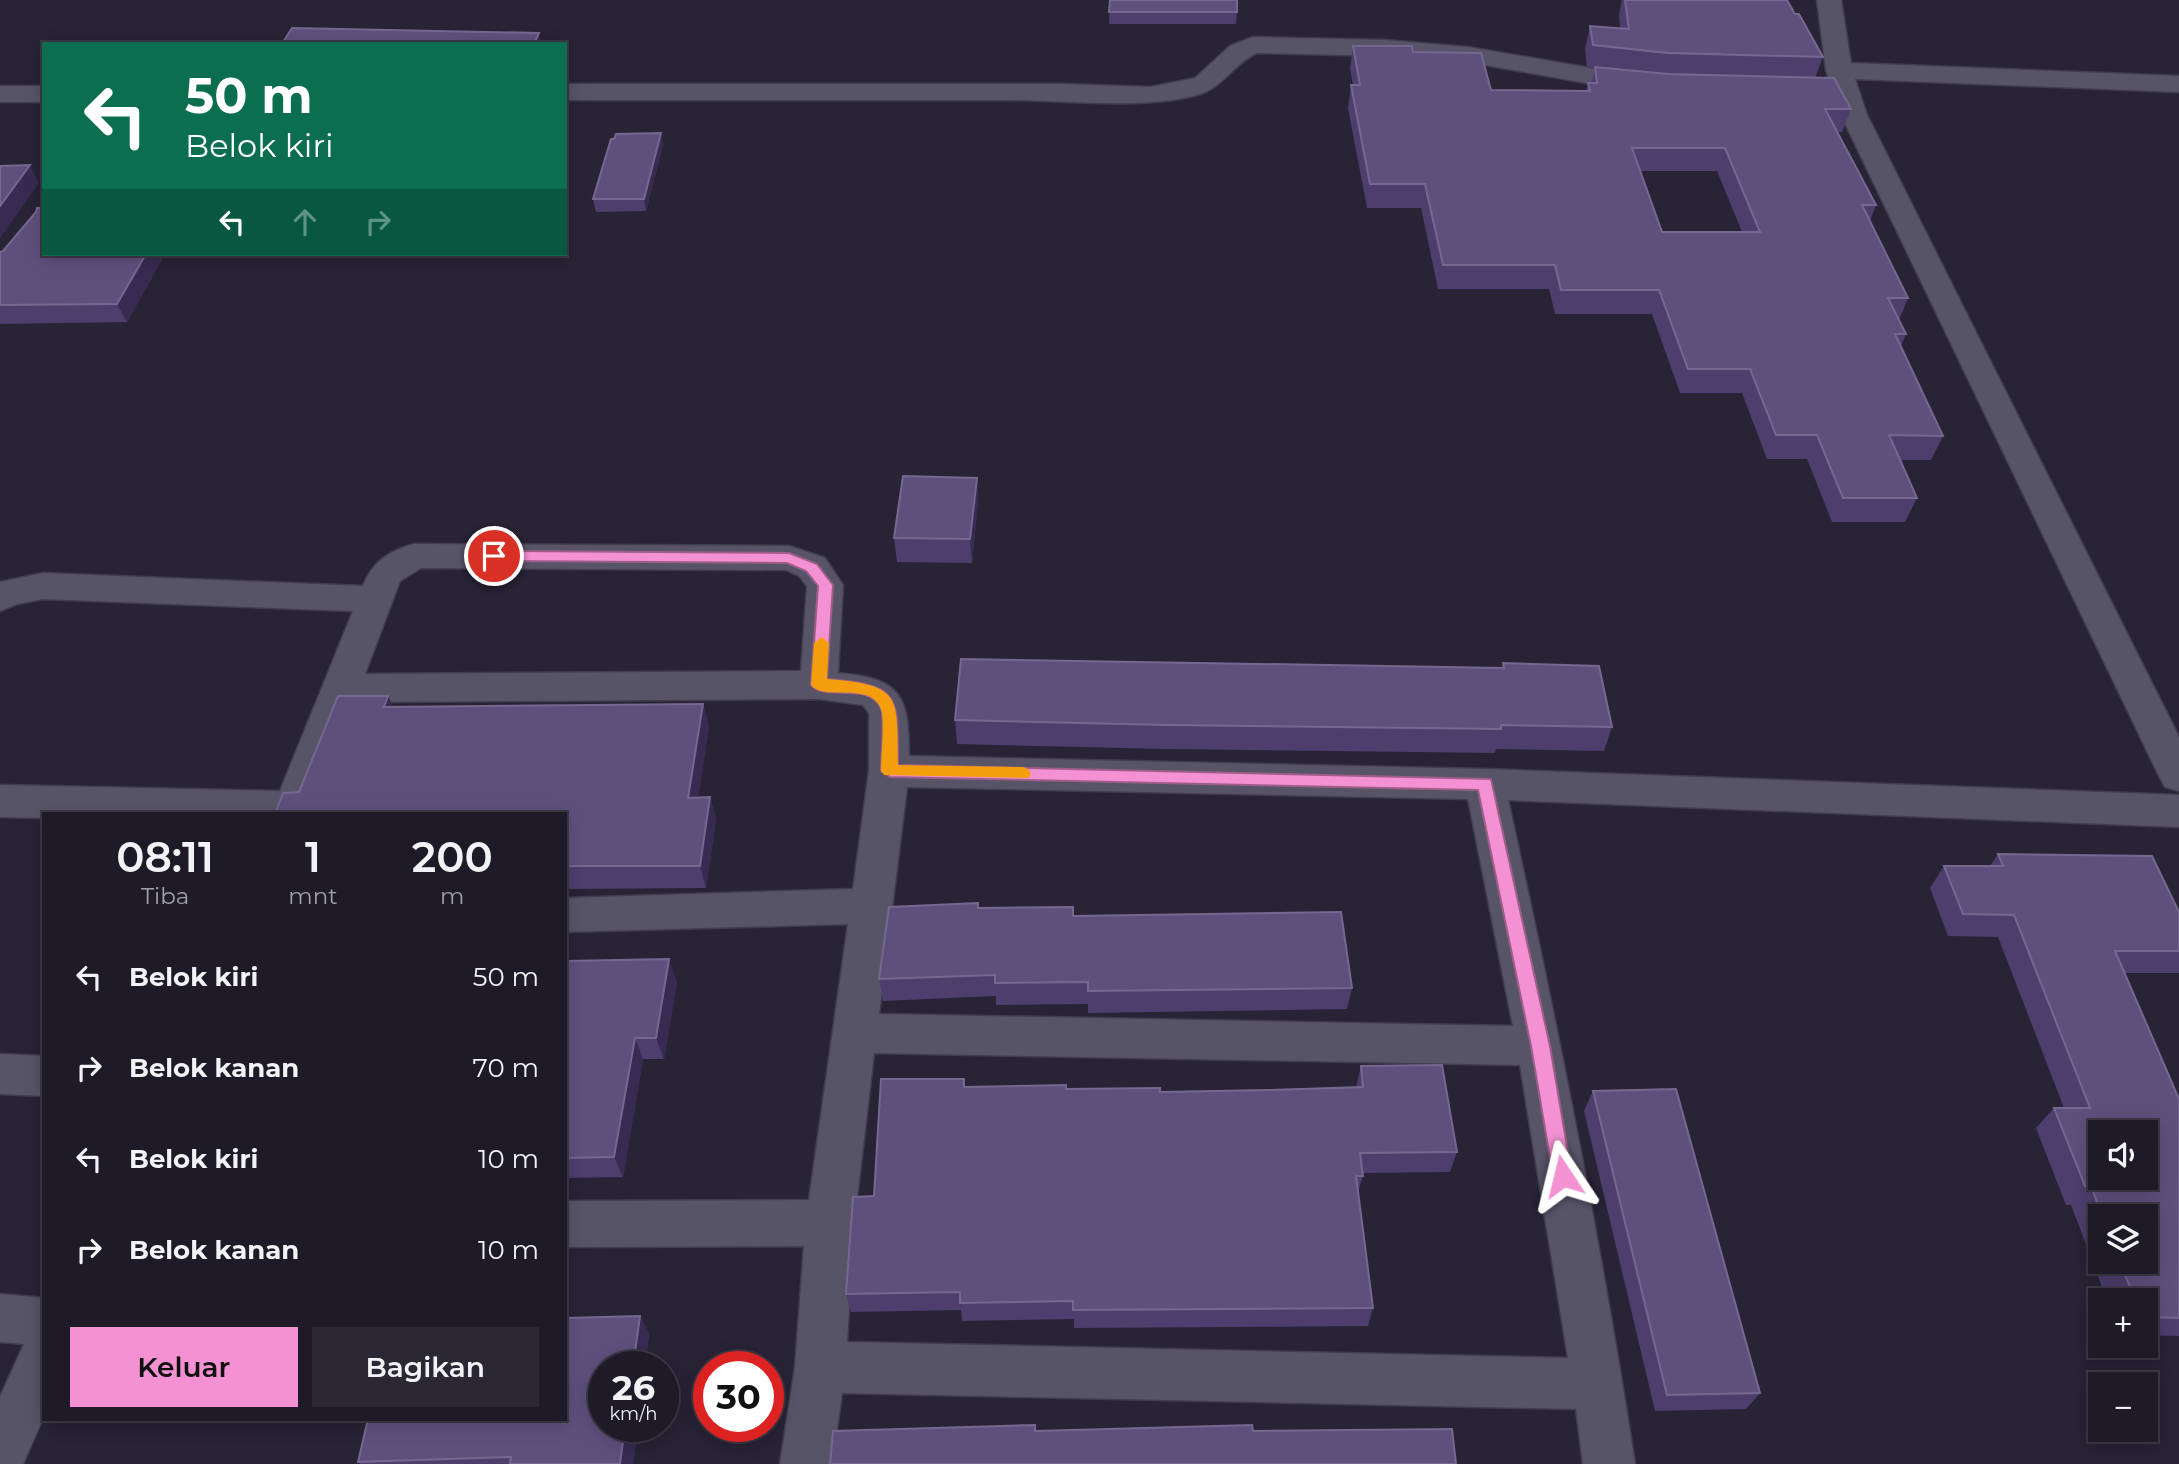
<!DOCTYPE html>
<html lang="id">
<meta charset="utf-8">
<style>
body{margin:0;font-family:Montserrat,sans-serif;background:#2b2734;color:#f1f3f6;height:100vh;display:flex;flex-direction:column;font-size:26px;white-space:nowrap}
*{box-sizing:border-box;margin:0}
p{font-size:23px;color:#a1a1a8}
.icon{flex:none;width:38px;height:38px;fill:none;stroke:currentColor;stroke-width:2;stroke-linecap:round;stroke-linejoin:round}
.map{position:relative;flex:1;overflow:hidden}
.panel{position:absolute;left:42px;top:812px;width:525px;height:609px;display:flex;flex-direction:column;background:#1e1a28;border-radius:0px;box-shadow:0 4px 18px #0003,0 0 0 2px #3c3845}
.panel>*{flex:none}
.guide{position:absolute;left:42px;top:42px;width:525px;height:214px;border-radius:0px;box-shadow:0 4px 18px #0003,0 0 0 2px #3c3845;background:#0b6e4f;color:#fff;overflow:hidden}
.controls{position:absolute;left:2088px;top:1120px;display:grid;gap:14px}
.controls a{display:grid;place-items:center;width:70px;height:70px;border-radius:0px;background:#1e1a28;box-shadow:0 4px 18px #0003,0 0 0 2px #3c3845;font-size:35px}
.speed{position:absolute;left:588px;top:1351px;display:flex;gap:14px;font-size:35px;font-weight:700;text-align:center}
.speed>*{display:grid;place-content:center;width:91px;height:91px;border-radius:50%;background:#1e1a28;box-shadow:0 4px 18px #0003,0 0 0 2px #3c3845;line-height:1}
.speed small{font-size:18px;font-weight:400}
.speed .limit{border:10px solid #d22;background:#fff;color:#111}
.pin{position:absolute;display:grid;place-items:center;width:60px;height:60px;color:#fff;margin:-30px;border:4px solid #fff;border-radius:50%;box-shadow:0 2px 7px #0007}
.me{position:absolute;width:77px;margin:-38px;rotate:350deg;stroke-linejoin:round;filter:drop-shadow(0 0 5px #0008)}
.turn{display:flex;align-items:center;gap:24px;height:147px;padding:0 28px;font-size:32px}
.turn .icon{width:91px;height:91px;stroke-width:2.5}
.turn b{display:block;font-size:49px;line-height:60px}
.lanes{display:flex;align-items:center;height:66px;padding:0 28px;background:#0003;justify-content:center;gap:35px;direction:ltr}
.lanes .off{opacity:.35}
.eta{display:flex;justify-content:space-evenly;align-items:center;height:119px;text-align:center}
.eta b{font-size:42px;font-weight:600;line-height:49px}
.cta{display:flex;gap:14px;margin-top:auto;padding:14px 28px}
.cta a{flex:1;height:80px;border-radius:0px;background:#f491d3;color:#111;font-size:28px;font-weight:600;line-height:80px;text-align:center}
.cta a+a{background:#2b2734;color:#f1f3f6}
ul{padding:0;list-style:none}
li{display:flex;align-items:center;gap:21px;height:91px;padding:0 28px}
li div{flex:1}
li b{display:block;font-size:26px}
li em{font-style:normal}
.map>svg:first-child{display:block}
</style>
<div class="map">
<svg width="2179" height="1464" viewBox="0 0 2179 1464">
<rect width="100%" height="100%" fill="#282335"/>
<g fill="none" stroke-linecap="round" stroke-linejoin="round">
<defs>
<path id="minor" d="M 1817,0 L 1841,0 L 1851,63 L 2179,76 L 2179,92 L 1855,79 L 1867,115 L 2179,737 L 2179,791 L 2165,787 L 2159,776 L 1841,115 L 1826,70 Z
M 1253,37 L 1385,40 L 1468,47 L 1643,77 L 1652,79 L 1656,85 L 1652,91 L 1643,93 L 1468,62 L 1385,56 L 1257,53 C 1234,63 1223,88 1197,95 C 1144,110 1064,100 1007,100 C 860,100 712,100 565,100 L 565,84 L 1062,84 L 1151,87 L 1195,78 L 1230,46 Z
M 0,86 L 44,86 L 44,102 L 0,102 Z
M 414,544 L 789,546 L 825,558 L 843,585 L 838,673 C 902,678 909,697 909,756 L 1485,769 L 2179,795 L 2179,827 L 1508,800 C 1557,1021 1601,1241 1635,1464 L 1583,1464 L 1576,1409 L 842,1393 L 832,1464 L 780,1464 L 795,1367 L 804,1246 L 565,1247 L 565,1201 L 809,1200 L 848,924 L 565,932 L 565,898 L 853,889 L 869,771 L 869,713 L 863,705 L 819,699 L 354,702 L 310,814 L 44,814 L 44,818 L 0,817 L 0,785 L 280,791 L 353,611 L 43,599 L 17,604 L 0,611 L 0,582 L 43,573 L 363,586 C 372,562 389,551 414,544 ZM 421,568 L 786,570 L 799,576 L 807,586 L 801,671 L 365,674 L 400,581 ZM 907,787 L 1468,799 L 1513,1026 L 879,1014 ZM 874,1053 L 1520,1065 L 1568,1358 L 847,1342 L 854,1223 Z
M 0,1054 L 44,1056 L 44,1096 L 0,1094 Z
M 0,1294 L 44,1298 L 44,1416 L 23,1464 L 0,1464 L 0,1397 L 24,1344 L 0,1342 Z"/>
</defs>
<use href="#minor" stroke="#413d4c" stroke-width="3"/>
<use href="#minor" fill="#585468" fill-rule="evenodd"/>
</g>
<path fill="#4d3e6e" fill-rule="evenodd" d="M 1110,0 L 1237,12 L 1236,24 L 1109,24 Z
M 1622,0 L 1787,0 L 1795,14 L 1823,57 L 1815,78 L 1851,109 L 1842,132 L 1838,132 L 1876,205 L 1870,221 L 1908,298 L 1899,320 L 1906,334 L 1901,346 L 1943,436 L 1931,460 L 1900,460 L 1917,498 L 1905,522 L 1832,522 L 1807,459 L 1767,459 L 1742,393 L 1680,393 L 1652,314 L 1555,314 L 1549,289 L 1438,289 L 1421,208 L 1367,208 L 1348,108 L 1351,85 L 1353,85 L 1350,69 L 1353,46 L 1413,52 L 1491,90 L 1586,91 L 1588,83 L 1591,83 L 1595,70 L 1587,68 L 1585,49 L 1590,26 L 1620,28 L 1619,14 ZM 1640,171 L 1717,171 L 1742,232 L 1662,232 Z
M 661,133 L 663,145 L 646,211 L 596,212 L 593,199 Z
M 0,252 L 44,254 L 165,254 L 127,322 L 0,324 Z
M 977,478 L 978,502 L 972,563 L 897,562 L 894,538 Z
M 1503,663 L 1612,727 L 1604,751 L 1496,749 L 1495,753 L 1165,749 L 957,744 L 955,720 L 1502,668 Z
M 388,696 L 393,707 L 703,704 L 709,727 L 698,797 L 710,797 L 716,820 L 706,888 L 565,889 L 565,814 L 299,792 Z
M 1998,854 L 2179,912 L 2179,973 L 2124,973 L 2179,1099 L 2179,1336 L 2146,1335 L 2146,1300 L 2107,1300 L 2071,1205 L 2066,1205 L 2036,1128 L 2054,1108 L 2064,1108 L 1998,937 L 1948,936 L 1930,888 L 1944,866 L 1990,866 ZM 2100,1216 L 2146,1216 L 2146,1262 L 2100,1262 Z
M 979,908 L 1073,916 L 1352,988 L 1347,1009 L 1088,1013 L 1088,1004 L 996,1005 L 996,996 L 883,1001 L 879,979 Z
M 565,961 L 677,981 L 664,1059 L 643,1059 L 623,1177 L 565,1178 Z
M 1361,1066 L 1457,1152 L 1450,1172 L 1362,1173 L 1363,1176 L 1358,1192 L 1373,1308 L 1368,1326 L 1074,1328 L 1074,1319 L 962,1321 L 961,1310 L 851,1312 L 846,1294 L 874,1196 L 965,1087 L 1160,1092 L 1356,1087 Z
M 1593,1091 L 1760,1393 L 1746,1409 L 1655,1411 L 1584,1111 Z
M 640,1316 L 649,1334 L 645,1367 L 604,1367 L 604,1426 L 638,1426 L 633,1464 L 360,1464 L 358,1462 Z"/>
<path fill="#372b51" d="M 539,33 L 542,44 L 534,44 Z
M 661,133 L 663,145 L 646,211 L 644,199 Z
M 30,165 L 39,183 L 0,238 L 0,206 Z
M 146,254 L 165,254 L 127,322 L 117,304 Z
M 977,478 L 978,502 L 972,563 L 970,539 Z
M 388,696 L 399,719 L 384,707 Z
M 703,704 L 709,727 L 695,821 L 688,798 Z
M 710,797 L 716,820 L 706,888 L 700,866 Z
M 669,959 L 677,981 L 664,1059 L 656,1038 Z
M 635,1038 L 643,1059 L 623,1177 L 614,1157 Z
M 640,1316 L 649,1334 L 645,1367 L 633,1367 Z
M 625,1426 L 638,1426 L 633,1464 L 620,1464 Z"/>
<path fill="#5e507d" stroke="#756890" stroke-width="2" fill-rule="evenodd" d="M 1110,0 L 1237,0 L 1237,12 L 1109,12 Z
M 1625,0 L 1787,0 L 1795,14 L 1799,14 L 1823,57 L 1668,53 L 1593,45 L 1590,26 L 1629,29 Z
M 292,28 L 539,33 L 534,44 L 282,44 Z
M 1353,46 L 1412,46 L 1413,52 L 1481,53 L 1491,90 L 1590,91 L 1588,83 L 1597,83 L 1595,67 L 1668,74 L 1834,78 L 1851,109 L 1825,109 L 1876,205 L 1862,205 L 1908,298 L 1888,298 L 1906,334 L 1895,334 L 1943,436 L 1889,435 L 1917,498 L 1843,498 L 1817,435 L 1776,435 L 1750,369 L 1688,369 L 1659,290 L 1561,290 L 1555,265 L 1443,265 L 1425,184 L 1370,184 L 1351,85 L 1360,85 ZM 1632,148 L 1725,148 L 1760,232 L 1662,232 Z
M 661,133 L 644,199 L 593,199 L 611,139 L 614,139 L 616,134 Z
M 30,165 L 0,206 L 0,166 Z
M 37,208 L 44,208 L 44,254 L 146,254 L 117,304 L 0,305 L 0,252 L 3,251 L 36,212 Z
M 903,476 L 977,478 L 970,539 L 894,538 Z
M 961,659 L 1504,668 L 1503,663 L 1599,666 L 1612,727 L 1501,725 L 1501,729 L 1166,725 L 955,720 Z
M 338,696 L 388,696 L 384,707 L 703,704 L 688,798 L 710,797 L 700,866 L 565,866 L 565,814 L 275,814 L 283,793 L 299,792 Z
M 1998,854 L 2152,856 L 2179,912 L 2179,951 L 2115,951 L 2179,1099 L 2179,1318 L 2146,1317 L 2146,1300 L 2135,1300 L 2120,1262 L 2146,1262 L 2146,1216 L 2102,1216 L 2091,1186 L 2085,1186 L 2054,1108 L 2090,1108 L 2014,915 L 1963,914 L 1944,866 L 2003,866 ZM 2100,1132 L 2146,1132 L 2146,1178 L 2100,1178 Z
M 978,903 L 978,908 L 1073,907 L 1073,916 L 1341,912 L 1352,988 L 1088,991 L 1088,982 L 995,983 L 995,975 L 879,979 L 889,907 Z
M 669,959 L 656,1038 L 635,1038 L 614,1157 L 565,1158 L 565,961 Z
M 1442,1065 L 1457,1152 L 1360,1153 L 1363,1176 L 1356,1176 L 1373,1308 L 1073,1310 L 1073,1301 L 960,1303 L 960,1292 L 846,1294 L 853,1197 L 874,1196 L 881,1079 L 964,1079 L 964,1087 L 1066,1085 L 1066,1089 L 1160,1088 L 1160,1092 L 1268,1090 L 1363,1087 L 1361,1066 Z
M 1676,1089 L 1760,1393 L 1667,1395 L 1593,1091 Z
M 640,1316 L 633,1367 L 604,1367 L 604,1426 L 625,1426 L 620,1464 L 510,1464 L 511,1457 L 358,1462 L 368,1419 L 565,1419 L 565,1318 Z
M 1035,1425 L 1035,1431 L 1252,1425 L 1253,1431 L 1452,1429 L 1456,1464 L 830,1464 L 833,1431 Z"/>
<path fill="#f491d3" stroke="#9f5e89" stroke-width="2" d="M 494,551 L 789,553 L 817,564 L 833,585 L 827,679 C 903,685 897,696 898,765 L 1491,779 L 1550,1046 L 1572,1176 L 1570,1182 L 1563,1185 L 1556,1182 L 1553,1176 L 1531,1046 L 1478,790 L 890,777 L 881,771 C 881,758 885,719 881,709 C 871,681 824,702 811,685 L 818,586 L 806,571 L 787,563 L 494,561 L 487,556 Z"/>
<path fill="#f59e0b" d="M 822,637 L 829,643 L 827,679 C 903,685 897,696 898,765 L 1023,767 L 1028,769 L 1031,774 L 1028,778 L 884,775 L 881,771 C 881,758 885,719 881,709 C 871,681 824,702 811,685 L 814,643 Z"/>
</svg>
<div class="controls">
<a><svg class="icon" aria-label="sound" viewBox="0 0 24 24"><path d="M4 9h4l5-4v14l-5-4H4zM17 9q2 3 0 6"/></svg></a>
<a><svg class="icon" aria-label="layers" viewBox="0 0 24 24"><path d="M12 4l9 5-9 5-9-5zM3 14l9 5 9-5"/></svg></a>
<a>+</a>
<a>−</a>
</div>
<div class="speed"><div>26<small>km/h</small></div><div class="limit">30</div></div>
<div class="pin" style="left:494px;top:556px;background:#d93025"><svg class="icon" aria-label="arrive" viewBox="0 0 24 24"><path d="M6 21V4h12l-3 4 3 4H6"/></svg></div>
<svg class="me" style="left:1563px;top:1176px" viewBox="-20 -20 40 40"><path d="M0-17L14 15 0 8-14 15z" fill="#f491d3" stroke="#fff" stroke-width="4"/></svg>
<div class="guide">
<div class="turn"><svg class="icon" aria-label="left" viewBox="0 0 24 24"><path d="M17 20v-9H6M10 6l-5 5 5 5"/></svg><div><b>50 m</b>Belok kiri</div></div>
<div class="lanes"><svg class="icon" aria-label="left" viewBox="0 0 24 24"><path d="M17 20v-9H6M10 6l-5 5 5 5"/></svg><svg class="icon off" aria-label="ahead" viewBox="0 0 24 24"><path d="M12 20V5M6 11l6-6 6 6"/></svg><svg class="icon off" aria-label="right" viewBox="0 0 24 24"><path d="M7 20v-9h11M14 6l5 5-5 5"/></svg></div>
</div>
<section class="panel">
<div class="eta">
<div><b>08:11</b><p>Tiba</p></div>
<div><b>1</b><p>mnt</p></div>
<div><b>200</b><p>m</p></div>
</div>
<ul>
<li><svg class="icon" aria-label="left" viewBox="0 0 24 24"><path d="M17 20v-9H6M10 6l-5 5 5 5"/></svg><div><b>Belok kiri</b></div><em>50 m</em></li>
<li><svg class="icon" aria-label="right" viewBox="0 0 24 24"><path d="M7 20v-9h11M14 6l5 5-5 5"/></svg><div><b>Belok kanan</b></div><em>70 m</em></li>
<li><svg class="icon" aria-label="left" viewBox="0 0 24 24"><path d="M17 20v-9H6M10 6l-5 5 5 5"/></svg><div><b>Belok kiri</b></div><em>10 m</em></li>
<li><svg class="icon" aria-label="right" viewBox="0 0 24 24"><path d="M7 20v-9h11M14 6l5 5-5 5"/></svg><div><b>Belok kanan</b></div><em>10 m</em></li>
</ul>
<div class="cta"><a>Keluar</a><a>Bagikan</a></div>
</section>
</div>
